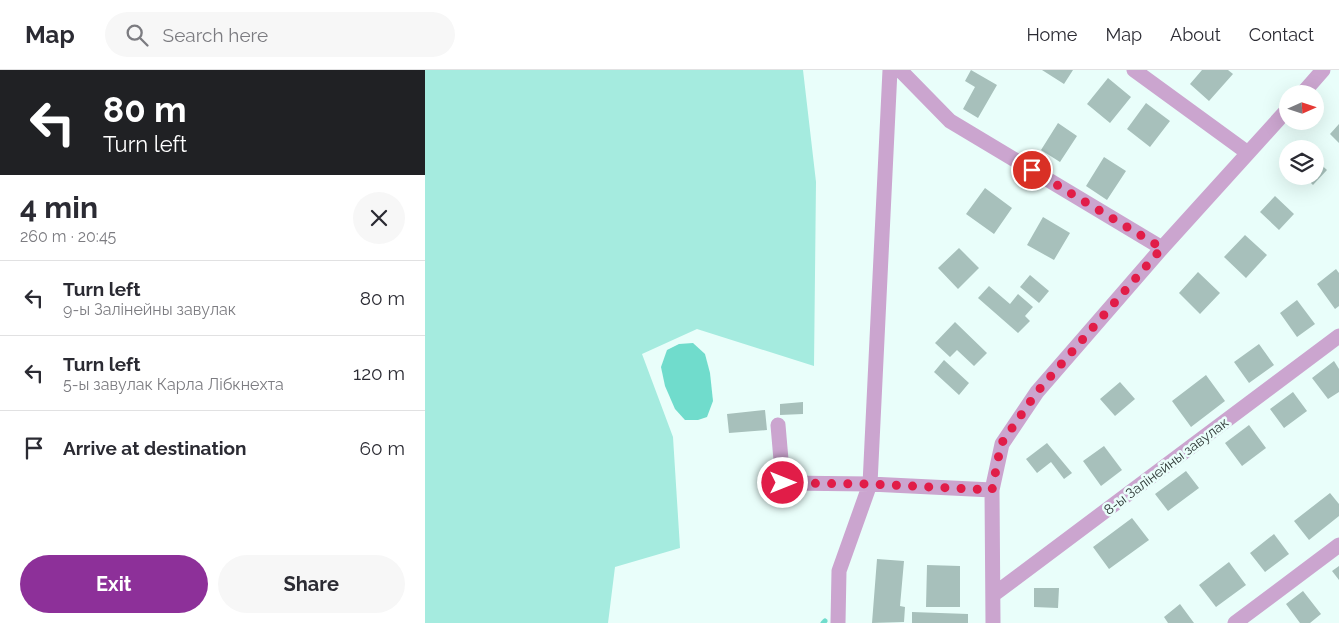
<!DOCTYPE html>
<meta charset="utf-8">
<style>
body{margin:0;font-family:Raleway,sans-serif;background:#f7f7f7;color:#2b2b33;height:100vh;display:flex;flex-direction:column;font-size:19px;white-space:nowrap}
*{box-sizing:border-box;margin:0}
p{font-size:16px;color:#7c7c81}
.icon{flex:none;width:28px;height:28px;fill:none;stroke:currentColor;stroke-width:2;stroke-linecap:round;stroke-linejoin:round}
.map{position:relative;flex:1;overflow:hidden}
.details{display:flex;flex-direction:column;background:#fff;width:425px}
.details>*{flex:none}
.top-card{background:#202124;color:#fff;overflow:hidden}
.needle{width:32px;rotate:87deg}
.fabs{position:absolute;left:854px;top:15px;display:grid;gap:10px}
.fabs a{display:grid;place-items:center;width:45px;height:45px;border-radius:50%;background:#fff;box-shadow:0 5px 20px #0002;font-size:25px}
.pin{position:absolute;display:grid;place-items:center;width:42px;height:42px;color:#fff;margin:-21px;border:2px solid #fff;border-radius:50%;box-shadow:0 1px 5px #0007}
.me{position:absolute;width:55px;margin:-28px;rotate:90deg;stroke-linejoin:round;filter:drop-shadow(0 0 4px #0008)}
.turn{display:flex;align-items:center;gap:18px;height:105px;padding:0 20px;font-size:22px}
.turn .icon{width:65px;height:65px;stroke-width:2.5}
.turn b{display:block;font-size:35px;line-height:42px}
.round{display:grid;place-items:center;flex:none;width:52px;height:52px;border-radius:26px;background:#f7f7f7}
.overview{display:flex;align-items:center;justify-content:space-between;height:85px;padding:0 20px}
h1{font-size:30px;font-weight:700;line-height:38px}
.primary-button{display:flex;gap:10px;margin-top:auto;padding:10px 20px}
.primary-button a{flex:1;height:58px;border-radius:30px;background:#8d3099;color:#fff;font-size:20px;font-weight:700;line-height:58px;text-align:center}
.primary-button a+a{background:#f7f7f7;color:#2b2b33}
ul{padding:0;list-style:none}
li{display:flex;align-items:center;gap:15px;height:75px;padding:0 20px;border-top:1px solid #e1e1e2}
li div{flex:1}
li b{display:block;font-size:19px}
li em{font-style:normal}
header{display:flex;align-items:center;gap:30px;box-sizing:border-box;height:70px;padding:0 25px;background:#fff;border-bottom:1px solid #e1e1e2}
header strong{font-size:24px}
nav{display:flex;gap:28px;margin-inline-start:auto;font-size:18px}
.search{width:350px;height:45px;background:#f7f7f7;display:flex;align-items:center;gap:12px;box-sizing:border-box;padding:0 18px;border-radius:28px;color:#7c7c81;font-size:19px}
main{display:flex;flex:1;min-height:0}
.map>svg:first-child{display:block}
</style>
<header>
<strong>Map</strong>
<div class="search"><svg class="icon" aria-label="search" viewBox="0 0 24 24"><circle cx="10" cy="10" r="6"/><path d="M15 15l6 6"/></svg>Search here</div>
<nav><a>Home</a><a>Map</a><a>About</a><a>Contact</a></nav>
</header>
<main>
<section class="details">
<div class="top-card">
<div class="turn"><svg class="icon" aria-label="left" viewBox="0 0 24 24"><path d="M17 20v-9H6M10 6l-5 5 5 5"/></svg><div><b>80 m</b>Turn left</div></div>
</div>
<div class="overview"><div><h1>4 min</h1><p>260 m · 20:45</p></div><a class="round"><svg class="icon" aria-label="close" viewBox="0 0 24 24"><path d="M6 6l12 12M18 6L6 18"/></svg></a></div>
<ul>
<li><svg class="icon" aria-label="left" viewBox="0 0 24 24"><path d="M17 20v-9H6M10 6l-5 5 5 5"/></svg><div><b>Turn left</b><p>9-ы Залінейны завулак</p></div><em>80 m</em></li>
<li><svg class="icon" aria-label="left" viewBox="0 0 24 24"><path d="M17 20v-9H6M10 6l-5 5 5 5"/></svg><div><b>Turn left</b><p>5-ы завулак Карла Лібкнехта</p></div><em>120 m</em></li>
<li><svg class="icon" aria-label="arrive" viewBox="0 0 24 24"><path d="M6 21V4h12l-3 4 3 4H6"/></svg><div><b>Arrive at destination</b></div><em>60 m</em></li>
</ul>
<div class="primary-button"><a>Exit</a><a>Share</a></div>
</section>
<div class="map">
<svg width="914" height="553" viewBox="0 0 914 553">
<rect width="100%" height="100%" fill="#e9fefa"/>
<path fill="#a5ebdf" d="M 0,0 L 378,0 L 391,112 L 389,296 L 272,259 L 217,284 L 248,367 L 255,478 L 190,497 L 183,553 L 0,553 Z"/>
<path fill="#70dccc" d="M 268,273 L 280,284 L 285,303 L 288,331 L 282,347 L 273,350 L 260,350 L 250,339 L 240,316 L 236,297 L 242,280 L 254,274 Z"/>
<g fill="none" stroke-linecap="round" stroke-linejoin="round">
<path stroke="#70dccc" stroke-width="5" d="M 398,553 L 400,551"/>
</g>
<path fill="#a7c0bb" d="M 546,0 L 572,15 L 553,48 L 538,39 L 550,17 L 540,11 Z
M 617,0 L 648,0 L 639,14 Z
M 777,0 L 803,0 L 808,4 L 784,31 L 765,14 Z
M 683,8 L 706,27 L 685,53 L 662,34 Z
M 721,33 L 745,51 L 725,77 L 702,59 Z
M 633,53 L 652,66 L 635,92 L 616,80 Z
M 914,54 L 914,73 L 905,64 Z
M 679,87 L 701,101 L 682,130 L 661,116 Z
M 890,89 L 902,100 L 888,115 L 879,106 L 890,106 Z
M 560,118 L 587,138 L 569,164 L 541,144 Z
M 850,126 L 869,144 L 854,160 L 835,142 Z
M 618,147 L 645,163 L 629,190 L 602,175 Z
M 820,165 L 842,185 L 821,208 L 799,187 Z
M 534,178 L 554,198 L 533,219 L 513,198 Z
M 911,199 L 914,203 L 914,236 L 910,239 L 892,214 Z
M 773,202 L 795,223 L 775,244 L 754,223 Z
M 605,205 L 624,221 L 614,233 L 595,217 Z
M 564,216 L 585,234 L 593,224 L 608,237 L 600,246 L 605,251 L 593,263 L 553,228 Z
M 872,230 L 890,254 L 872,267 L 855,243 Z
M 530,252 L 562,283 L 549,296 L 532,280 L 525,287 L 510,273 Z
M 834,274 L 849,295 L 824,313 L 809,292 Z
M 519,290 L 544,313 L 534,325 L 509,302 Z
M 909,291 L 914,299 L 914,322 L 903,329 L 887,308 Z
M 781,305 L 800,331 L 766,357 L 747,331 Z
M 695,312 L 710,329 L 690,346 L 675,329 Z
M 868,322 L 882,341 L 859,358 L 845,339 Z
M 378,332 L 378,344 L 355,345 L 355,334 Z
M 340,340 L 342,360 L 304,363 L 302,344 Z
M 824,355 L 841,378 L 817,396 L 800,373 Z
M 622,373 L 647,403 L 639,409 L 626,392 L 612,403 L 601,389 Z
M 679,376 L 697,400 L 676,416 L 658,391 Z
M 761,401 L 774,418 L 743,441 L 730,424 Z
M 905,423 L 914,434 L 914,446 L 884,470 L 869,451 Z
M 707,448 L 724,470 L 684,499 L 668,477 Z
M 849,464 L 864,484 L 840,502 L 825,483 Z
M 452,489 L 479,491 L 475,536 L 480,537 L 479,552 L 447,553 Z
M 804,492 L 821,515 L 791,537 L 774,515 Z
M 502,495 L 535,496 L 535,537 L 501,537 Z
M 914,496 L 914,510 L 907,501 Z
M 609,518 L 634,518 L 633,538 L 609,537 Z
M 878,521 L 896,544 L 885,553 L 875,553 L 861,534 Z
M 755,534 L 769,553 L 743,553 L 739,547 Z
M 487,542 L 543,544 L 543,553 L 487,553 Z"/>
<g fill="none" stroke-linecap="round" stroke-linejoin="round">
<path stroke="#cba5cf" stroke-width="15" d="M 475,0 L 525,51 L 737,178
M 709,0 L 823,83
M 877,24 L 898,0
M 353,355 L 358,413 L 445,414 L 567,420
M 568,525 L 914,266
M 413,553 L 414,501 L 445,414 L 465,0
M 568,553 L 567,420 L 577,374 L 612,322 L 737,178 L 862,40
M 810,553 L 914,475"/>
</g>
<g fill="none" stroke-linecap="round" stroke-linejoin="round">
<path stroke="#e11d48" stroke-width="9" stroke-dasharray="0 16.2" d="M 358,413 L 445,414 L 567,420 L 576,374 L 612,322 L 737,178 L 607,100"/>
</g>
<g text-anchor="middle" stroke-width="5" stroke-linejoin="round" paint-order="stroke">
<g font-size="14" fill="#2f3937" stroke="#e9fefa">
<text transform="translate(741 396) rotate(-37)" y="5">8-ы Залінейны завулак</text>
</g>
</g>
</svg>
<div class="fabs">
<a><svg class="needle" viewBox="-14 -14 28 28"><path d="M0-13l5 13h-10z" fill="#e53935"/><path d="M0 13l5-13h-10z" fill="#7c7c81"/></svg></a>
<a><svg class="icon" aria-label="layers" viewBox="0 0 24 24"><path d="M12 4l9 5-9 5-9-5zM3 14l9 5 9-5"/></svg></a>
</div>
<div class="pin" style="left:607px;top:100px;background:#d93025"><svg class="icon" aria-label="arrive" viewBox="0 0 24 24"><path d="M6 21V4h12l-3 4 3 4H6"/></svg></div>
<svg class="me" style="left:358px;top:413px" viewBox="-20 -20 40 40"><circle r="17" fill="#e11d48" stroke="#fff" stroke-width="3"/><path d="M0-11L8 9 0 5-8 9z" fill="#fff"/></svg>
</div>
</main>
